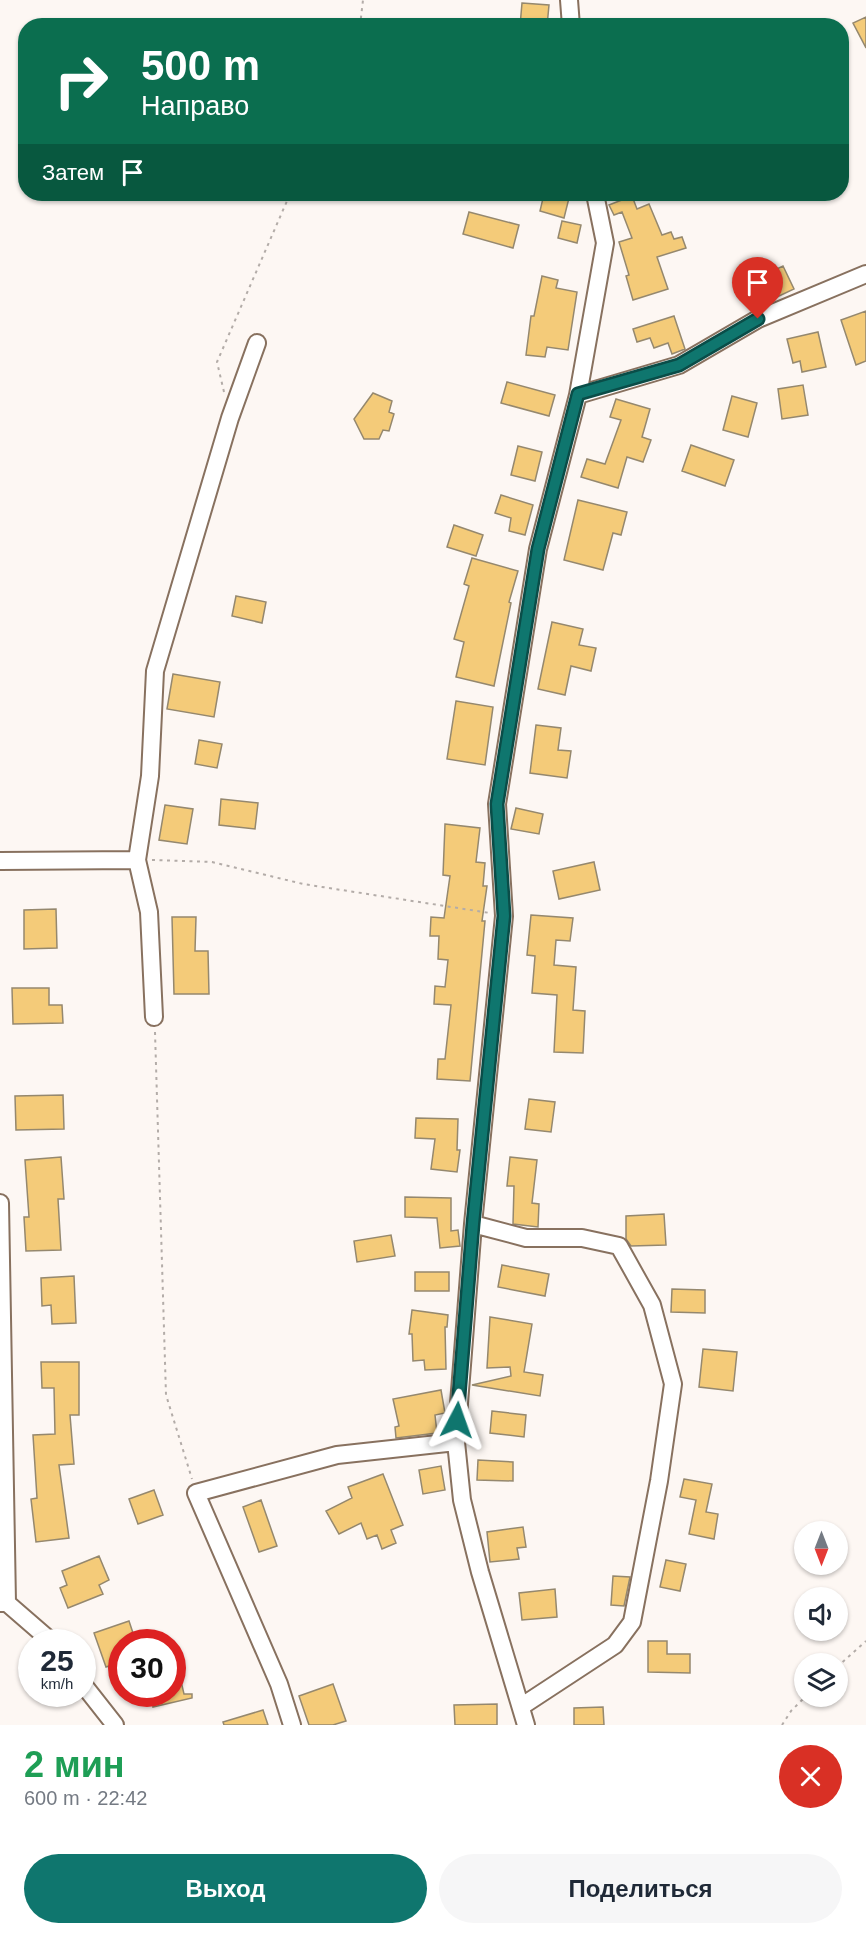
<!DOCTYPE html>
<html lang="ru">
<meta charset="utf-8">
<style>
body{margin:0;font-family:Arial,sans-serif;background:#f6f6f7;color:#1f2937;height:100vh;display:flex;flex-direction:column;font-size:22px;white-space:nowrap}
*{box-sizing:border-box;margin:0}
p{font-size:20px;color:#747a83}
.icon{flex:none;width:33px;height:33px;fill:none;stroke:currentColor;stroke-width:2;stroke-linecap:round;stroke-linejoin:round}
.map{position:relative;height:1725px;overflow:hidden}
.details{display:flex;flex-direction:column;background:#fff;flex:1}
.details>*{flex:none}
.top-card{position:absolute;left:18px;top:18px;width:831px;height:183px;border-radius:24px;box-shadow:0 2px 4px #0004;background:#0b6e4f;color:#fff;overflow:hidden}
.needle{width:39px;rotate:180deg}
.tools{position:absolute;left:794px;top:1521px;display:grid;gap:12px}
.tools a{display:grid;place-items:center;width:54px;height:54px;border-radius:50%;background:#fff;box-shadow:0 2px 4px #0004;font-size:30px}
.speed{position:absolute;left:18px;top:1629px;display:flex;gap:12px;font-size:30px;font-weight:700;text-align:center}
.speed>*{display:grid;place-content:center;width:78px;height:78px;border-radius:50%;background:#fff;box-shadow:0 2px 4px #0004;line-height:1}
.speed small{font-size:15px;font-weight:400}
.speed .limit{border:9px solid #d22;background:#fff;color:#111}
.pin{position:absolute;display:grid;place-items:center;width:51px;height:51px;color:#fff;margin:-62px -26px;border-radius:50% 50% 50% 0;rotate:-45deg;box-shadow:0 0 6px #0007}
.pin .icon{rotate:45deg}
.me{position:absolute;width:66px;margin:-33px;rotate:4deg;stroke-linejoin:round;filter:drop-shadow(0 0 4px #0008)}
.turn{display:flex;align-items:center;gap:21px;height:126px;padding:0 24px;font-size:27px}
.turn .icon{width:78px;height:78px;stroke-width:2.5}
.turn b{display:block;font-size:42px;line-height:51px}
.then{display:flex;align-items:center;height:57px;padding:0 24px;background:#0003;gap:12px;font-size:22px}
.round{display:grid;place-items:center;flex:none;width:63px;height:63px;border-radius:32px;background:#f6f6f7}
.head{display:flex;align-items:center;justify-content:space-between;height:102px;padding:0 24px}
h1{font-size:36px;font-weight:800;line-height:45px;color:#1e9e55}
.cta{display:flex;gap:12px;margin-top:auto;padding:12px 24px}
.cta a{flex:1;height:69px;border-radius:36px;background:#0f766e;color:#fff;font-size:24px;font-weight:800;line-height:69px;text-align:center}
.cta a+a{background:#f6f6f7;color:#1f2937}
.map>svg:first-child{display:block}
</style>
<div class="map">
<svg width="866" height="1725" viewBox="0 0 866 1725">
<rect width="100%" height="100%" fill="#fdf7f3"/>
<path fill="#f4cb79" stroke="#95886e" stroke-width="1.5" d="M 522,3 L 549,5 L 547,26 L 520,26 Z
M 866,17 L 866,48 L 853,23 Z
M 544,194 L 570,194 L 564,218 L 540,211 Z
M 632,196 L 637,209 L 649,204 L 662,235 L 671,232 L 674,239 L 682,237 L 686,248 L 657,257 L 668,289 L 633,300 L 626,276 L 629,275 L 619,242 L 632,238 L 622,212 L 614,215 L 609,205 Z
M 469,212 L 519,225 L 513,248 L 463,234 Z
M 562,221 L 581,225 L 577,243 L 558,238 Z
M 783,266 L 794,289 L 775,298 L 764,275 Z
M 542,276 L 558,280 L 556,288 L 577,292 L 568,350 L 547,347 L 545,357 L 526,355 L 531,316 L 534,316 Z
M 866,311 L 866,361 L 856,365 L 841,320 Z
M 674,316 L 685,349 L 672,354 L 668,343 L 654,348 L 650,338 L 637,342 L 633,329 Z
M 818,332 L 826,367 L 802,372 L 800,361 L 793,363 L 787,339 Z
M 507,382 L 555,395 L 549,416 L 501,403 Z
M 803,385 L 808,415 L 782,419 L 778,389 Z
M 373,393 L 392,401 L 389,412 L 394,414 L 389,431 L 383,430 L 379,439 L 364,439 L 354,419 Z
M 732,396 L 757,403 L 748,437 L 723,430 Z
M 616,399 L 650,409 L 642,437 L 651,440 L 643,462 L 627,457 L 618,488 L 581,477 L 587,459 L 605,464 L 621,420 L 610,417 Z
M 691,445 L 734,460 L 725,486 L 682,471 Z
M 518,446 L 542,452 L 535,481 L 511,475 Z
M 501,495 L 533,505 L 525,535 L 509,531 L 511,518 L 495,513 Z
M 578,500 L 627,512 L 621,535 L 613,533 L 603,570 L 564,560 Z
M 454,525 L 483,535 L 476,556 L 447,547 Z
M 472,558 L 518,571 L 509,602 L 511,603 L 494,686 L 456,677 L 464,642 L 454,639 L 469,586 L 464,584 Z
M 236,596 L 266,602 L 262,623 L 232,616 Z
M 552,622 L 583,629 L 579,645 L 596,648 L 591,671 L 571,666 L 565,695 L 538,689 Z
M 173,674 L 220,682 L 214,717 L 167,709 Z
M 456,701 L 493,707 L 485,765 L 447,759 Z
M 536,725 L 561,728 L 558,750 L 571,751 L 567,778 L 530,773 Z
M 199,740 L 222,744 L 217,768 L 195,764 Z
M 221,799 L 258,803 L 255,829 L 219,825 Z
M 165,805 L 193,809 L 187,844 L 159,840 Z
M 516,808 L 543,814 L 539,834 L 511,829 Z
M 445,824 L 480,828 L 476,862 L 485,863 L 483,886 L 487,886 L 482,921 L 485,921 L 470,1081 L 437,1079 L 438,1059 L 445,1059 L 451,1005 L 434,1004 L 435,986 L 445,987 L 448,960 L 438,959 L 439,936 L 430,936 L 431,917 L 444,918 L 450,876 L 443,875 Z
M 594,862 L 600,890 L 559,899 L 553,871 Z
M 56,909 L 57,948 L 24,949 L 24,910 Z
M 531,915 L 573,918 L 570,941 L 556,940 L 554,965 L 576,967 L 573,1010 L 585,1011 L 583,1053 L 554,1052 L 557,995 L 532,993 L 535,956 L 527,955 Z
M 172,917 L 196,917 L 195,951 L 208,951 L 209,994 L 174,994 Z
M 12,988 L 49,988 L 49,1005 L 62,1005 L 63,1023 L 13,1024 Z
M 63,1095 L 64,1129 L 16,1130 L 15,1096 Z
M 529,1099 L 555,1102 L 551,1132 L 525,1129 Z
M 416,1118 L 458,1119 L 457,1150 L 460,1150 L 457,1172 L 431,1169 L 435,1139 L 415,1138 Z
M 61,1157 L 64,1199 L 58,1199 L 61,1250 L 26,1251 L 24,1217 L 29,1217 L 25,1160 Z
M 510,1157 L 537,1160 L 532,1203 L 539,1204 L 538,1227 L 513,1224 L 514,1186 L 507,1186 Z
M 405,1197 L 451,1198 L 451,1231 L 458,1230 L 460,1246 L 440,1248 L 437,1218 L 405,1217 Z
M 664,1214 L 666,1245 L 631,1246 L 626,1239 L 626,1216 Z
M 391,1235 L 395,1256 L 357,1262 L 354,1241 Z
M 502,1265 L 549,1274 L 545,1296 L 498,1287 Z
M 415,1272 L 449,1272 L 449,1291 L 415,1291 Z
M 74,1276 L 76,1323 L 52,1324 L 51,1305 L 42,1306 L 41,1278 Z
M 672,1289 L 705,1290 L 705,1313 L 671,1312 Z
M 412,1310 L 448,1315 L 447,1327 L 445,1327 L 446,1369 L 425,1370 L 424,1360 L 413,1361 L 412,1334 L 409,1334 Z
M 490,1317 L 532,1324 L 524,1372 L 543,1375 L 540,1396 L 472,1385 L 511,1376 L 510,1367 L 487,1368 Z
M 703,1349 L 737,1352 L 733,1391 L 699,1387 Z
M 41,1362 L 79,1362 L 79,1415 L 70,1415 L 74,1464 L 59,1465 L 69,1538 L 36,1542 L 31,1499 L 37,1498 L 33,1435 L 55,1434 L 54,1388 L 42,1388 Z
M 441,1390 L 445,1413 L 435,1415 L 437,1433 L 396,1438 L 395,1427 L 399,1426 L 393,1399 Z
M 492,1411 L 526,1415 L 524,1437 L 490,1433 Z
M 478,1460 L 513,1462 L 513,1481 L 477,1480 Z
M 441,1466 L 445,1490 L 423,1494 L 419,1470 Z
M 383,1474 L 403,1525 L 391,1530 L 396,1543 L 382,1549 L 377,1535 L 367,1539 L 361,1523 L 339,1534 L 326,1511 L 352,1498 L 348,1487 Z
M 684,1479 L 712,1484 L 706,1512 L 718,1514 L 714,1539 L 689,1534 L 696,1500 L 680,1497 Z
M 154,1490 L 163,1515 L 138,1524 L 129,1499 Z
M 261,1500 L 277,1546 L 259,1552 L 243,1507 Z
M 523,1527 L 526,1547 L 517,1548 L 519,1559 L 490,1562 L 487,1532 Z
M 99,1556 L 109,1580 L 99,1585 L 103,1594 L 68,1608 L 60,1588 L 67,1585 L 62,1571 Z
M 666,1560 L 686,1564 L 680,1591 L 660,1587 Z
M 613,1576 L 630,1577 L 624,1606 L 611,1605 Z
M 555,1589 L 557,1617 L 522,1620 L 519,1593 Z
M 129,1621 L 136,1642 L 122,1642 L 122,1662 L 106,1667 L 94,1633 Z
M 648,1641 L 667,1641 L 667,1654 L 690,1654 L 690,1673 L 648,1672 Z
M 172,1664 L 177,1664 L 184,1694 L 192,1694 L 192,1698 L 153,1707 L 151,1694 L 172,1694 Z
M 333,1684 L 346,1721 L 333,1725 L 309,1725 L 299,1696 Z
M 497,1704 L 497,1725 L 455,1725 L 454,1705 Z
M 603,1707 L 604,1725 L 574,1725 L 574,1708 Z
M 263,1710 L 268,1725 L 224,1725 L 223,1722 Z"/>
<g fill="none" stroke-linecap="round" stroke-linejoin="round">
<defs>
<path id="street" d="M 569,0 L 571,26
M 578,395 L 605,243 L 595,194
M 0,861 L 137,860
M 154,1017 L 149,912 L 137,860 L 150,776 L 155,671 L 230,418 L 257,343
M 0,1203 L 7,1603
M 473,1224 L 526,1238 L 582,1238 L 619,1246 L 652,1305 L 673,1384 L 659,1481 L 632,1622 L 615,1645 L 522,1706
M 0,1603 L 7,1603 L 52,1642
M 82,1683 L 115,1725
M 292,1725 L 279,1684 L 196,1493 L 337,1455 L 456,1442
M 526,1725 L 480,1572 L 462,1500 L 456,1442 L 473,1224 L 504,916 L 497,804 L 538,549 L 578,395 L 679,365 L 758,319 L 866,274"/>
</defs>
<use href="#street" stroke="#88715f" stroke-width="20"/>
<path stroke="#b3aca8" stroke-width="2" stroke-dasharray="3 4.5" stroke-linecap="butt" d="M 360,26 L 363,0
M 224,392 L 217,362 L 290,194
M 152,860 L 212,862 L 303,884 L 490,913
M 155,1032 L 166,1395 L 192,1479
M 837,1667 L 866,1641
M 782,1725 L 791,1711 L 806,1696"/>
<use href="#street" stroke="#fff" stroke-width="16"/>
</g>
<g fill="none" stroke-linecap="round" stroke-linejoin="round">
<defs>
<path id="route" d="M 457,1420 L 473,1224 L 504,916 L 497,804 L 538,549 L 578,394 L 679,365 L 758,319"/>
</defs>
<use href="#route" stroke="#0a4d48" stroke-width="15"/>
<use href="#route" stroke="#0f766e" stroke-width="10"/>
</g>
</svg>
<div class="tools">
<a><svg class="needle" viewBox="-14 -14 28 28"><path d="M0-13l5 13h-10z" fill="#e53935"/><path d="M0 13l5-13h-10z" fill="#747a83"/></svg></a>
<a><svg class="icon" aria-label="sound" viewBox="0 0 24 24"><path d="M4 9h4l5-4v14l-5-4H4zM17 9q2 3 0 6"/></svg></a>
<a><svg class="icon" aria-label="layers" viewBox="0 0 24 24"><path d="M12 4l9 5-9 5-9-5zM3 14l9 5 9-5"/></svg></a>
</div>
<div class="speed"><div>25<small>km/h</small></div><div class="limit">30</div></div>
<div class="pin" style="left:758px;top:319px;background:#d93025"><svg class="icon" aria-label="arrive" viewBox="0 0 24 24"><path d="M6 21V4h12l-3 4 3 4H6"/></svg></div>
<svg class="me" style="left:457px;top:1420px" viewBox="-20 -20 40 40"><path d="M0-17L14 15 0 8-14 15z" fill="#0f766e" stroke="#fff" stroke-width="4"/></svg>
<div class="top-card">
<div class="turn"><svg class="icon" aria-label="right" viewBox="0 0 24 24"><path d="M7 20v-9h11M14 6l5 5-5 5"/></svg><div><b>500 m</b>Направо</div></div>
<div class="then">Затем<svg class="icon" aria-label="arrive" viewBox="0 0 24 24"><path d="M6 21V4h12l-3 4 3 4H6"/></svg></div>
</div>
</div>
<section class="details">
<div class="head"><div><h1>2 мин</h1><p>600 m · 22:42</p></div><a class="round" style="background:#d93025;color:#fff"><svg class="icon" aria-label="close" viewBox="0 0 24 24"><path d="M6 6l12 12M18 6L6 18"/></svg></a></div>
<div class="cta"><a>Выход</a><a>Поделиться</a></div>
</section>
